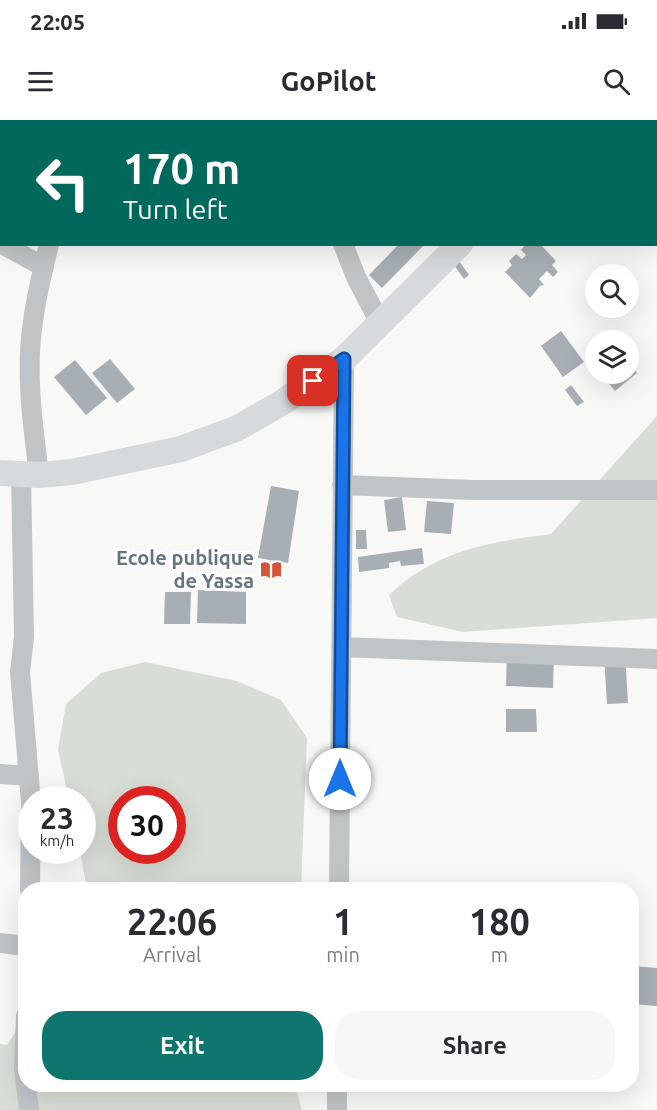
<!DOCTYPE html>
<style>
body{margin:0;font-family:Ubuntu,sans-serif;background:#f7f7f7;color:#2b2b33;height:100vh;display:flex;flex-direction:column;font-size:22px;white-space:nowrap}
*{box-sizing:border-box;margin:0}
p{font-size:20px;color:#7c7c81}
.icon{flex:none;width:33px;height:33px;fill:none;stroke:currentColor;stroke-width:2;stroke-linecap:round;stroke-linejoin:round}
.map{position:relative;flex:1;overflow:hidden}
.panel{position:absolute;left:18px;top:762px;width:621px;height:210px;display:flex;flex-direction:column;background:#fff;border-radius:24px;box-shadow:0 6px 24px #0002}
.panel>*{flex:none}
.banner{position:absolute;left:0px;top:0px;width:657px;height:126px;box-shadow:0 6px 24px #0002;background:#00695c;color:#fff;overflow:hidden}
.buttons{position:absolute;left:585px;top:144px;display:grid;gap:12px}
.buttons a{display:grid;place-items:center;width:54px;height:54px;border-radius:50%;background:#fff;box-shadow:0 6px 24px #0002;font-size:30px}
.speed{position:absolute;left:18px;top:666px;display:flex;gap:12px;font-size:30px;font-weight:700;text-align:center}
.speed>*{display:grid;place-content:center;width:78px;height:78px;border-radius:50%;background:#fff;box-shadow:0 6px 24px #0002;line-height:1}
.speed small{font-size:15px;font-weight:400}
.speed .limit{border:9px solid #d22;background:#fff;color:#111}
.pin{position:absolute;display:grid;place-items:center;width:51px;height:51px;color:#fff;margin:-26px;border-radius:12px;box-shadow:0 3px 9px #0006}
.me{position:absolute;width:66px;margin:-33px;rotate:0deg;stroke-linejoin:round;filter:drop-shadow(0 0 4px #0008)}
.turn{display:flex;align-items:center;gap:21px;height:126px;padding:0 24px;font-size:27px}
.turn .icon{width:78px;height:78px;stroke-width:2.5}
.turn b{display:block;font-size:42px;line-height:51px}
.eta{display:flex;justify-content:space-evenly;align-items:center;height:102px;text-align:center}
.eta b{font-size:36px;font-weight:700;line-height:42px}
.action{display:flex;gap:12px;margin-top:auto;padding:12px 24px}
.action a{flex:1;height:69px;border-radius:24px;background:#0f766e;color:#fff;font-size:24px;font-weight:700;line-height:69px;text-align:center}
.action a+a{background:#f7f7f7;color:#2b2b33}
.status{display:flex;justify-content:space-between;align-items:center;height:42px;padding:0 30px;background:#fff;direction:ltr}
.status svg{height:16px;fill:currentColor}
header{display:flex;justify-content:space-between;align-items:center;height:78px;padding:0 24px;background:#fff;font-size:27px;font-weight:700}
.map>svg:first-child{display:block}
</style>
<div class="status"><b>22:05</b><svg viewBox="0 0 49 12"><path d="M0 12V9h3v3zM5 12V6h3v6zM10 12V3h3v9zM15 12V0h3v12zM26 1h20v11H26zM47 4h2v5h-2z"/></svg></div>
<header><svg class="icon" aria-label="menu" viewBox="0 0 24 24"><path d="M4 6h16M4 12h16M4 18h16"/></svg>GoPilot<svg class="icon" aria-label="search" viewBox="0 0 24 24"><circle cx="10" cy="10" r="6"/><path d="M15 15l6 6"/></svg></header>
<div class="map">
<svg width="657" height="990" viewBox="0 0 657 990">
<rect width="100%" height="100%" fill="#f8f8f6"/>
<path fill="#d8ddd5" fill-rule="evenodd" d="M 657,296 L 657,498 L 463,512 L 397,497 L 389,475 C 436,430 489,422 551,414 Z
M 145,542 L 237,561 L 281,580 L 307,618 L 301,769 L 87,769 L 80,731 L 82,730 L 82,680 L 69,679 L 58,630 L 66,584 L 101,553 ZM 122,680 L 172,680 L 172,730 L 122,730 Z
M 25,897 L 26,964 L 295,965 L 302,990 L 0,990 L 0,924 L 7,925 Z"/>
<path fill="#a7afb4" d="M 399,124 L 423,126 L 382,168 L 369,155 Z
M 526,124 L 540,124 L 556,141 L 552,145 L 558,152 L 553,157 L 547,151 L 539,159 L 544,165 L 540,166 L 530,178 L 505,152 L 512,145 L 509,141 L 516,134 L 522,139 L 526,135 L 521,130 Z
M 459,141 L 469,155 L 464,159 L 454,145 Z
M 561,211 L 584,242 L 563,257 L 541,226 Z
M 110,239 L 135,269 L 117,283 L 92,253 Z
M 75,240 L 107,278 L 86,295 L 54,257 Z
M 628,242 L 637,253 L 615,271 L 601,254 L 628,254 Z
M 571,265 L 584,282 L 577,286 L 565,270 Z
M 271,366 L 299,371 L 288,443 L 258,438 Z
M 402,377 L 406,410 L 388,412 L 384,380 Z
M 427,381 L 454,383 L 451,414 L 424,412 Z
M 356,410 L 366,410 L 367,429 L 356,429 Z
M 422,428 L 424,444 L 401,446 L 400,441 L 389,443 L 389,448 L 359,452 L 358,437 Z
M 198,470 L 246,472 L 246,504 L 197,503 Z
M 165,472 L 191,472 L 190,504 L 164,504 Z
M 507,531 L 554,533 L 553,568 L 506,566 Z
M 625,533 L 628,583 L 607,584 L 604,535 Z
M 506,589 L 536,589 L 537,612 L 506,612 Z
M 632,846 L 657,848 L 657,886 L 632,884 Z"/>
<g fill="none" stroke-linecap="round" stroke-linejoin="round">
<path stroke="#bfc4c7" stroke-width="20" d="M 253,0 L 255,2
M 69,2 L 69,0
M 2,124 L 44,147
M 343,124 L 356,157 L 380,203
M 21,354 L 24,517 L 20,552 L 31,683 L 30,770
M 39,355 C 33,305 25,253 33,202 C 36,176 43,150 49,124
M 342,365 L 473,370 L 657,370
M 341,527 L 657,539
M 0,654 L 29,656
M 339,770 L 344,239
M 0,823 L 26,826
M 26,896 L 24,948 L 29,990
M 337,964 L 337,990"/>
<path stroke="#d6dadd" stroke-width="26" d="M 600,2 L 602,0
M 0,353 L 39,355 L 72,352 L 181,329 L 238,308 L 283,282 L 344,239 L 460,124"/>
</g>
<g fill="none" stroke-linecap="round" stroke-linejoin="round">
<defs>
<path id="route" d="M 313,261 L 344,239 L 340,659"/>
</defs>
<use href="#route" stroke="#114b97" stroke-width="15"/>
<use href="#route" stroke="#1a73e8" stroke-width="10"/>
</g>
<defs>
<symbol id="library-bare" viewBox="-9 -9 18 18"><path d="M-6-4Q-3-5.5-.7-3.5V5Q-3 3-6 4ZM6-4Q3-5.5 .7-3.5V5Q3 3 6 4Z" fill="#d55438" stroke="#fff" stroke-width="2.5" paint-order="stroke"/></symbol>
</defs>
<g fill-rule="evenodd">
<use href="#library-bare" x="256" y="435" width="30" height="30"/>
</g>
<g text-anchor="middle" stroke-width="6" stroke-linejoin="round" paint-order="stroke">
<g font-size="20" font-weight="bold" fill="#65757e" stroke="#fff" text-anchor="end">
<text x="254" y="445">Ecole publique<tspan x="254" dy="23">de Yassa</tspan></text>
</g>
</g>
</svg>
<div class="buttons">
<a><svg class="icon" aria-label="search" viewBox="0 0 24 24"><circle cx="10" cy="10" r="6"/><path d="M15 15l6 6"/></svg></a>
<a><svg class="icon" aria-label="layers" viewBox="0 0 24 24"><path d="M12 4l9 5-9 5-9-5zM3 14l9 5 9-5"/></svg></a>
</div>
<div class="speed"><div>23<small>km/h</small></div><div class="limit">30</div></div>
<div class="pin" style="left:313px;top:261px;background:#d93025"><svg class="icon" aria-label="arrive" viewBox="0 0 24 24"><path d="M6 21V4h12l-3 4 3 4H6"/></svg></div>
<svg class="me" style="left:340px;top:659px" viewBox="-20 -20 40 40"><circle r="19" fill="#fff"/><path d="M0-13L10 11 0 6-10 11z" fill="#1a73e8"/></svg>
<div class="banner">
<div class="turn"><svg class="icon" aria-label="left" viewBox="0 0 24 24"><path d="M17 20v-9H6M10 6l-5 5 5 5"/></svg><div><b>170 m</b>Turn left</div></div>
</div>
<section class="panel">
<div class="eta">
<div><b>22:06</b><p>Arrival</p></div>
<div><b>1</b><p>min</p></div>
<div><b>180</b><p>m</p></div>
</div>
<div class="action"><a>Exit</a><a>Share</a></div>
</section>
</div>
